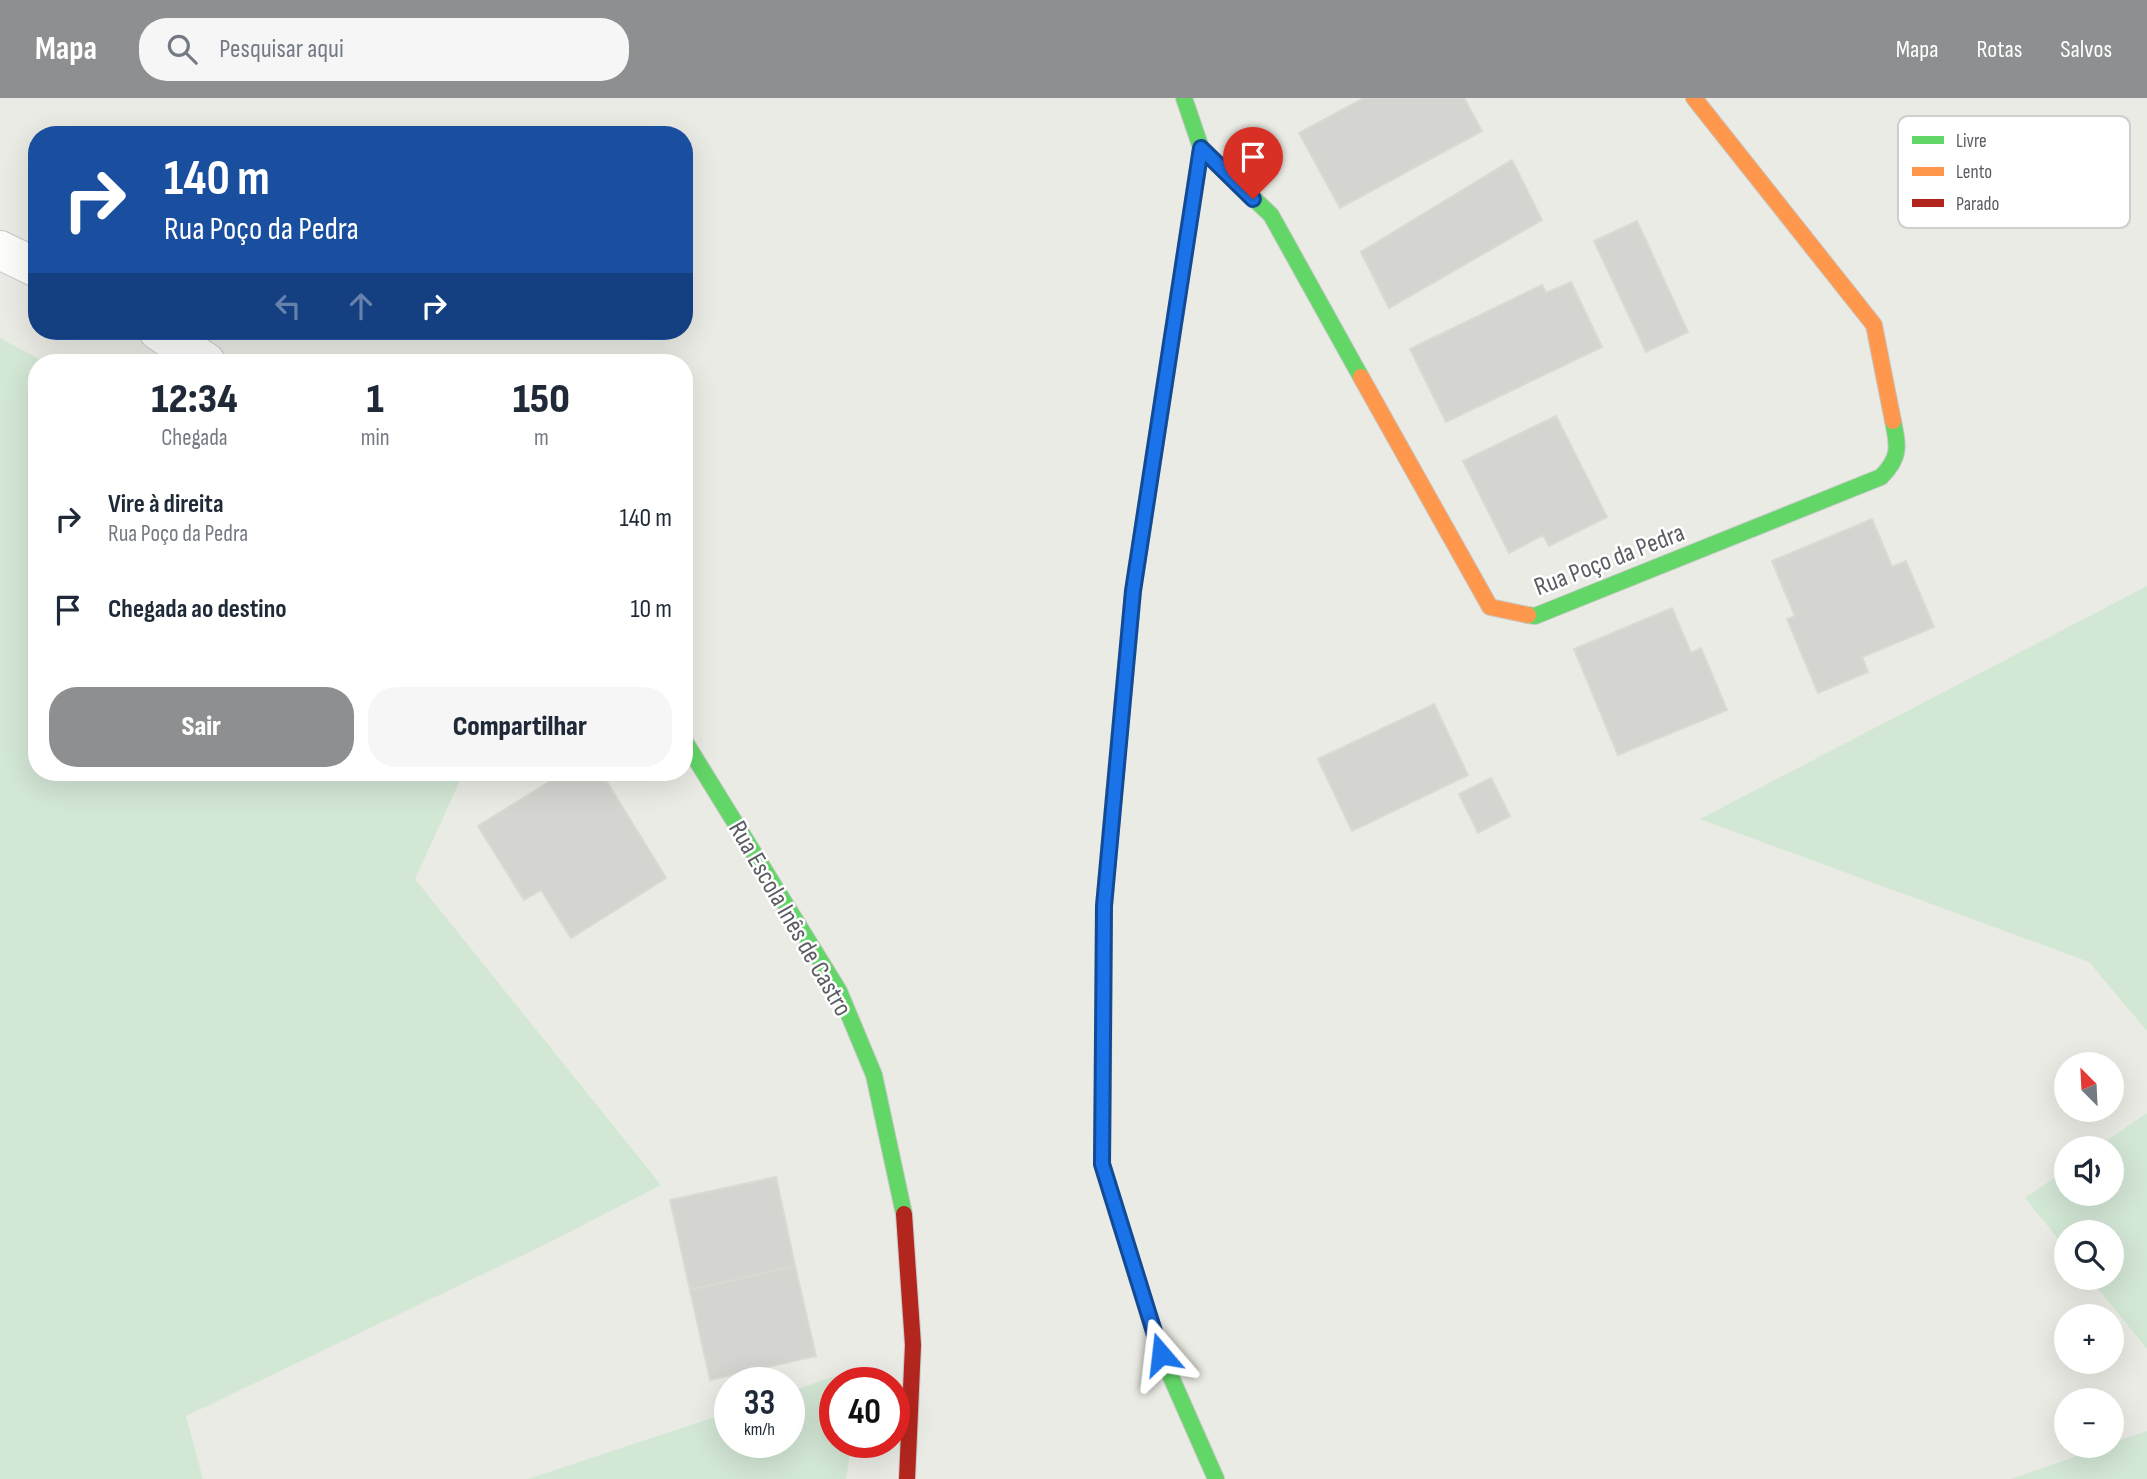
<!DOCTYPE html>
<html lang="pt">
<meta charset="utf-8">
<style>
body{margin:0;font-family:"Sofia Sans Condensed",sans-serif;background:#f6f6f7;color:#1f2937;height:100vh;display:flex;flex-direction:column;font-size:26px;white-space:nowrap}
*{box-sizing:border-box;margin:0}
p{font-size:23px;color:#747a83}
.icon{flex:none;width:38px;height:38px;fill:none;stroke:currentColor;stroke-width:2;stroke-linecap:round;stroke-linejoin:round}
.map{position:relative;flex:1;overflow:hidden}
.panel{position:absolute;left:28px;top:256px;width:665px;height:427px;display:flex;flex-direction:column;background:#fff;border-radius:28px;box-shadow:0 7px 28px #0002}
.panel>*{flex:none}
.top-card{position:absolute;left:28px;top:28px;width:665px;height:214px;border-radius:28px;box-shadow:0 7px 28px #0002;background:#1a4fa0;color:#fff;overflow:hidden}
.needle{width:46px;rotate:336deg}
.fabs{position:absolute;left:2054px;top:954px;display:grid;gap:14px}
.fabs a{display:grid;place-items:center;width:70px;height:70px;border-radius:50%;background:#fff;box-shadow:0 7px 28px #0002;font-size:35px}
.speed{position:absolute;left:714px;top:1269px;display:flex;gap:14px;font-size:35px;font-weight:700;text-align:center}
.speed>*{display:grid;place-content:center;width:91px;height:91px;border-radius:50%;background:#fff;box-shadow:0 7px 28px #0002;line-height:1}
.speed small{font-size:18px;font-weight:400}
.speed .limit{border:10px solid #d22;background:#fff;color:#111}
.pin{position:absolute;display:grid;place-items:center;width:60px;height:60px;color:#fff;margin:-72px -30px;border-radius:50% 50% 50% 0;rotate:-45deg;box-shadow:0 0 7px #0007}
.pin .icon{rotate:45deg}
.me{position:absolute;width:77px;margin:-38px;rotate:343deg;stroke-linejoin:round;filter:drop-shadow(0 0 5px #0008)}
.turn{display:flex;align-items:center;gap:24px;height:147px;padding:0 21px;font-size:32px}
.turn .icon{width:91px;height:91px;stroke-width:2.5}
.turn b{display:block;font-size:49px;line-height:60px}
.lanes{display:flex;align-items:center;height:66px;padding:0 21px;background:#0003;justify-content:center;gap:35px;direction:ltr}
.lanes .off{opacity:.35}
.eta{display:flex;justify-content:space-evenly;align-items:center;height:119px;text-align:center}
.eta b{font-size:42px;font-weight:800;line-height:49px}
.cta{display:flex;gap:14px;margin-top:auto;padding:14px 21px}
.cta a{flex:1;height:80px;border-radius:28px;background:#8d8f90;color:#fff;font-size:28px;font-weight:800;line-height:80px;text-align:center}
.cta a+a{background:#f6f6f7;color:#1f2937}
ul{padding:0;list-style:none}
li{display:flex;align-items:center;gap:21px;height:91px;padding:0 21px}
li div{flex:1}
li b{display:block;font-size:26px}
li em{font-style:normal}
header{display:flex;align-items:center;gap:42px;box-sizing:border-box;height:98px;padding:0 35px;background:#8d8f90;color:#fff}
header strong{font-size:33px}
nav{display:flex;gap:38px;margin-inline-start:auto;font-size:24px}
.search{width:490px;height:63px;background:#f6f6f7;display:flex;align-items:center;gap:18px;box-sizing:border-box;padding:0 24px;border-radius:28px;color:#747a83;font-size:26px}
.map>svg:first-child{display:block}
</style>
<header>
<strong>Mapa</strong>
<div class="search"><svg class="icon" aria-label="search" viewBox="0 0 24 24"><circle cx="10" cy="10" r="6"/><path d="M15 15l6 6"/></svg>Pesquisar aqui</div>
<nav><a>Mapa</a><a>Rotas</a><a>Salvos</a></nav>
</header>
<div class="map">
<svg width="2147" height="1381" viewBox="0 0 2147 1381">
<rect width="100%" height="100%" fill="#ebebe5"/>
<path fill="#d3e7d5" d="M 0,240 L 45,264 L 37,264 L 37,674 L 464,674 L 415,781 L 661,1087 L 544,1147 L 186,1318 L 203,1381 L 0,1381 Z
M 2147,488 L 2147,933 L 2089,864 L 1700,721 Z
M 2147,1015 L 2147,1251 L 2089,1180 L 2112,1180 L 2112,1134 L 2067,1134 L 2067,1152 L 2025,1100 L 2067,1071 L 2067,1096 L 2112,1096 L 2112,1050 L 2096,1050 Z
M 864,1268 L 862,1284 L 835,1284 L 835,1344 L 852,1344 L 846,1381 L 528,1381 L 730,1314 L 730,1344 L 789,1344 L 789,1294 Z
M 2147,1333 L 2147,1381 L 2011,1381 L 2106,1348 L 2112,1348 L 2112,1345 Z"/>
<path fill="#d4d4d0" stroke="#dadad4" stroke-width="2" d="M 1364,0 L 1464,0 L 1482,33 L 1340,110 L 1299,35 Z
M 1512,62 L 1542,122 L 1389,210 L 1361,154 Z
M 1637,123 L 1688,234 L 1646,254 L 1594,143 Z
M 1571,184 L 1602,249 L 1446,324 L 1410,251 L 1542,187 L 1546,195 Z
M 1556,318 L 1607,419 L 1549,448 L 1543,437 L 1509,455 L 1463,363 Z
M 1872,421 L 1892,469 L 1906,463 L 1934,529 L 1862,559 L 1868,574 L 1818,595 L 1787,521 L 1795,518 L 1772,463 Z
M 1672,510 L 1691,555 L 1701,550 L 1727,612 L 1618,657 L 1574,551 Z
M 1434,606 L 1468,677 L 1352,733 L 1318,661 Z
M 565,674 L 601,674 L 666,780 L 571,840 L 541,792 L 524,802 L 478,728 Z
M 1491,680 L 1510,718 L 1478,735 L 1459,696 Z
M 776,1079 L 795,1168 L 690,1192 L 670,1102 Z
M 795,1168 L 816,1258 L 710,1282 L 690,1192 Z"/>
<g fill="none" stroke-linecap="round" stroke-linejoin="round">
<defs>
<path id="street" d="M 0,152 L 37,170
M 158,233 L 206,264"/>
<path id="fast" d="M 1184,0 L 1201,50 L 1271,117 L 1361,279
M 1528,517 L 1535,518 L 1881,379 C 1901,359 1898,348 1893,323
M 684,642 L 839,893 L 874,977 L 904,1116
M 1114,696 L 1133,493 L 1201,50
M 1160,1254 L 1216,1381"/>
<path id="slow" d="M 1694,0 L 1874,227 L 1893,323
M 1361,279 L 1490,509 L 1528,517
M 1103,991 L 1104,808 L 1114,696"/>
<path id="jam" d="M 1103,991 L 1102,1066 L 1160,1254
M 904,1116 L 913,1247 L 907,1381"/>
</defs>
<use href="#street" stroke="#c7c8c6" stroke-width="40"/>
<use href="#fast" stroke="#c8c8c7" stroke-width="18"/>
<use href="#slow" stroke="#c8c8c7" stroke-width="18"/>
<use href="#jam" stroke="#c8c8c7" stroke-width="18"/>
<use href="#street" stroke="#fcfcfb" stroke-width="38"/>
<use href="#fast" stroke="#63d668" stroke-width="16"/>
<use href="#slow" stroke="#ff974d" stroke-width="16"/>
<use href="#jam" stroke="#b3261e" stroke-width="16"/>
</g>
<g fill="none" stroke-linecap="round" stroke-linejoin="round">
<defs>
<path id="route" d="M 1161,1256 L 1102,1066 L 1104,808 L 1133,493 L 1201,50 L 1253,101"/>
</defs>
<use href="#route" stroke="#114b97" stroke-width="18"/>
<use href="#route" stroke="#1a73e8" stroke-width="12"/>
</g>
<g text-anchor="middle" stroke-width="5" stroke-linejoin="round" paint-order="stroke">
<g font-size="26" fill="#5b5d63" stroke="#fff">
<text transform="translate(1609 461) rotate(-21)" y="9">Rua Poço da Pedra</text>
<text transform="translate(791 820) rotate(60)" y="9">Rua Escola Inês de Castro</text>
</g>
</g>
<rect x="1898" y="18" width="232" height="112" rx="10" fill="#fff" stroke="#ceced0" stroke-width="2"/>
<rect x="1912" y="38" width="32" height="8" fill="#63d668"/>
<rect x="1912" y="69" width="32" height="9" fill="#ff974d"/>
<rect x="1912" y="101" width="32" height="8" fill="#b3261e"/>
<g font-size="19" fill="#5b5d63">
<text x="1956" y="49">Livre</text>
<text x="1956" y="80">Lento</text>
<text x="1956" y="112">Parado</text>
</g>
</svg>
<div class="fabs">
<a><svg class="needle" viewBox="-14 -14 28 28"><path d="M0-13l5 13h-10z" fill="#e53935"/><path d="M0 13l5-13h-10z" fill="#747a83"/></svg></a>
<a><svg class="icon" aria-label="sound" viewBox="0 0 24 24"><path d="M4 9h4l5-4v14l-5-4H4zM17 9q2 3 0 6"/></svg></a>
<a><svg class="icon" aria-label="search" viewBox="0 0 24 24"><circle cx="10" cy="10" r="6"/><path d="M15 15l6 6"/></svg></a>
<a>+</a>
<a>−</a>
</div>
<div class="speed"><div>33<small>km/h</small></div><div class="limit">40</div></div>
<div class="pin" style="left:1253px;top:101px;background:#d93025"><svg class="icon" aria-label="arrive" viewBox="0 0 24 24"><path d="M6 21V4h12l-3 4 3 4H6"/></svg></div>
<svg class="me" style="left:1161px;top:1256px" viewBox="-20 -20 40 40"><path d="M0-17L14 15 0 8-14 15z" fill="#1a73e8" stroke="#fff" stroke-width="4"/></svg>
<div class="top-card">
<div class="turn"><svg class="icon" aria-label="right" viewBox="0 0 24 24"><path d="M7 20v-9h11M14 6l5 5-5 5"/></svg><div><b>140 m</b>Rua Poço da Pedra</div></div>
<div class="lanes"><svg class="icon off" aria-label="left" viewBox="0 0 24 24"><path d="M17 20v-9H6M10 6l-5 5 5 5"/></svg><svg class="icon off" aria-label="ahead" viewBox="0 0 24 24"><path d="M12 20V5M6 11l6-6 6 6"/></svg><svg class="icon" aria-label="right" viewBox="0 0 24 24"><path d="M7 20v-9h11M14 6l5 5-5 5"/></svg></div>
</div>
<section class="panel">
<div class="eta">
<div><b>12:34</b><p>Chegada</p></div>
<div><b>1</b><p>min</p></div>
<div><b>150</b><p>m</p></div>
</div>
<ul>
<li><svg class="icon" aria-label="right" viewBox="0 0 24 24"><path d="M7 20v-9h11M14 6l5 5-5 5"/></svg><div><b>Vire à direita</b><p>Rua Poço da Pedra</p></div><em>140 m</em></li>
<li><svg class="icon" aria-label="arrive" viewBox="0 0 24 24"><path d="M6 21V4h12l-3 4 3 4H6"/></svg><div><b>Chegada ao destino</b></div><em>10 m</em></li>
</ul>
<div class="cta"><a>Sair</a><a>Compartilhar</a></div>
</section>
</div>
